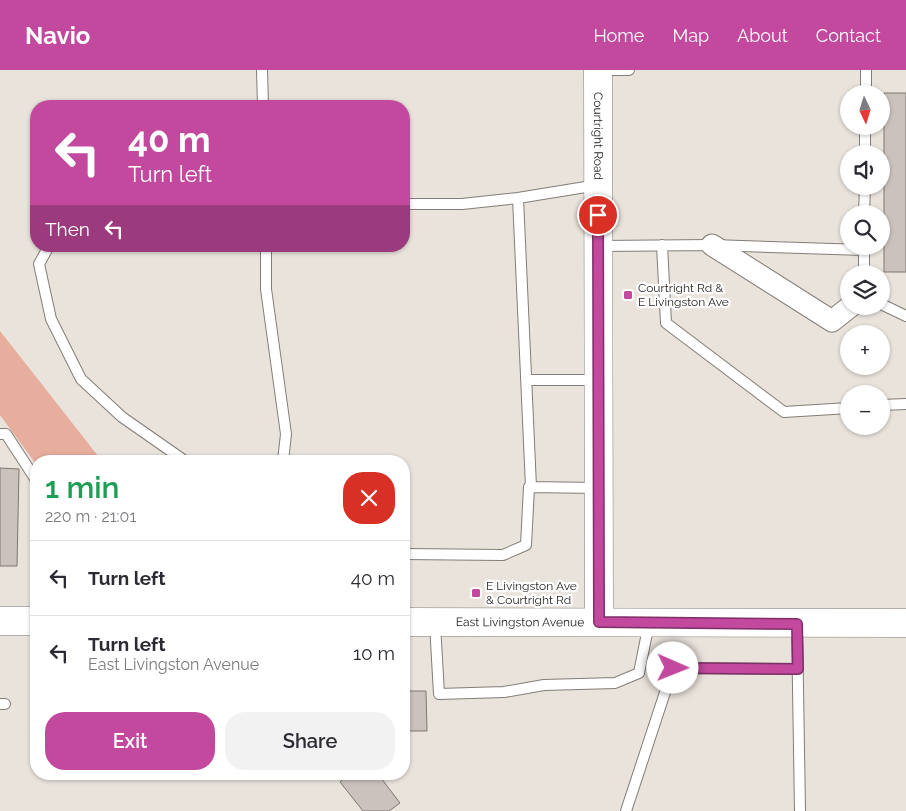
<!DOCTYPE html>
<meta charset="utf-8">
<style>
body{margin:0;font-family:Raleway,sans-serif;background:#f2f2f3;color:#2b2b33;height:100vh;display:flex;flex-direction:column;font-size:19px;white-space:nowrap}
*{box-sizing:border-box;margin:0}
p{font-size:16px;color:#7c7c81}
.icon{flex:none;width:28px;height:28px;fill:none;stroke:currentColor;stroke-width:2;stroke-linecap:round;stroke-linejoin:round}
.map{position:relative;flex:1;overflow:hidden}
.details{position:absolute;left:30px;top:385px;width:380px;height:325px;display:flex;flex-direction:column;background:#fff;border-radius:20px;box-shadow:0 1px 4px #0004}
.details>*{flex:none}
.hud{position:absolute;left:30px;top:30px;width:380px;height:152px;border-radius:20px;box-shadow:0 1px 4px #0004;background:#c2499d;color:#fff;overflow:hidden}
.needle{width:32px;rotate:176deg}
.controls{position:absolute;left:840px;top:15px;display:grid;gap:10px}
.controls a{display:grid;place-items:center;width:50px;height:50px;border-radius:50%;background:#fff;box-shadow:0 1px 4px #0004;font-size:25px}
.pin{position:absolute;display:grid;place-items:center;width:42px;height:42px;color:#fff;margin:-21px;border:2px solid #fff;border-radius:50%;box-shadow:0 1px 5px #0007}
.me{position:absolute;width:55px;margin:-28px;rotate:91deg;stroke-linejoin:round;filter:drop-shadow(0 0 4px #0008)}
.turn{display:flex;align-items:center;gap:18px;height:105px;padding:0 15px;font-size:22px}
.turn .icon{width:65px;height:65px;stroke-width:2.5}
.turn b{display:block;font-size:35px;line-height:42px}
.then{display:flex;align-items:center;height:48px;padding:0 15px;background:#0003;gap:10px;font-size:19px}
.round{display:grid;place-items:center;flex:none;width:52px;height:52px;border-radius:20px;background:#f2f2f3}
.summary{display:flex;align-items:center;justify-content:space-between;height:85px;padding:0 15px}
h1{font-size:30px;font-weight:600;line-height:38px;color:#1e9e55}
.cta{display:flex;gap:10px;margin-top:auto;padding:10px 15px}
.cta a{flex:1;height:58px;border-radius:20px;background:#c2499d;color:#fff;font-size:20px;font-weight:600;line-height:58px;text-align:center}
.cta a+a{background:#f2f2f3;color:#2b2b33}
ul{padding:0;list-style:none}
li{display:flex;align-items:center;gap:15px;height:75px;padding:0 15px;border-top:1px solid #e1e1e2}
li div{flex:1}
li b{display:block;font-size:19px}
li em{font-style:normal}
header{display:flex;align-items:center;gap:30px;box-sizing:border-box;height:70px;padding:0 25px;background:#c2499d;color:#fff}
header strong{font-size:24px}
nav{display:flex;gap:28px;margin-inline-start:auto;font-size:18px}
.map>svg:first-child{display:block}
</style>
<header>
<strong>Navio</strong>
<nav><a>Home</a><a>Map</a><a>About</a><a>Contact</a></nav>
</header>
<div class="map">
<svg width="906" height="741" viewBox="0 0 906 741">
<rect width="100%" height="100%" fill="#e9e3dc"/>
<path fill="#e7ad9d" d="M 0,261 L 102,391 L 36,391 L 36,394 L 0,345 Z"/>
<path fill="#cbc2bd" stroke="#7e7672" d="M 884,23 L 906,23 L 906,202 L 884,202 Z
M 0,398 L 19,399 L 17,496 L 0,496 Z
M 404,621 L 426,621 L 427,661 L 404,661 Z
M 350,704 L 378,704 L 400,733 L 389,741 L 363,741 L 340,712 Z"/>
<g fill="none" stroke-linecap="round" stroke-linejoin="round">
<defs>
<path id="lane" d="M 262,0 L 263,36
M 600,0 L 629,0
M 866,24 L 866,0
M 865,84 L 865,56
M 404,134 L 462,134 L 518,128
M 864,144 L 865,116
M 662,175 L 666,253 L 784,342 L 849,338
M 49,176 L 39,194 L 51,249 L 81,309 L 122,347 L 185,391
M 266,176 L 266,219 L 286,364 L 283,391
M 600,176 L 712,175 L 864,180
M 864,176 L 864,204
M 881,234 L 906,246
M 526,310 L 597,310
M 881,335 L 906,334
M 0,364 L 6,364 L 36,410
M 531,417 L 518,128 L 598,115
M 404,484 L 503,485 L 526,475 L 529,417 L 598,418
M 435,554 L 439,624 L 504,622 L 544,615 L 615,613 L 639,603 L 649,553
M 797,555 L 800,741
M 0,634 L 5,634
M 626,741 L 673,598 L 798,599"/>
<path id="street" d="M 712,175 L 832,251 L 851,236"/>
<g id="secondary">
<path id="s1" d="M 598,0 L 599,552"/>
<path d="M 0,551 L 36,551"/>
<path id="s2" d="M 404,552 L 906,553"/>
</g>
</defs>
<use href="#lane" stroke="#837d77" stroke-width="12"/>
<use href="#street" stroke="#837d77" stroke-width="23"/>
<use href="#secondary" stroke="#837d77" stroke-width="29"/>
<use href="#lane" stroke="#fff" stroke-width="10"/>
<use href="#street" stroke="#fff" stroke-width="21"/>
<use href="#secondary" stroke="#fff" stroke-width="28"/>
</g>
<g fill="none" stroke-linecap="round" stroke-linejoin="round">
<defs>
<path id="route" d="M 598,145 L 599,552 L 797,554 L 798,599 L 673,598"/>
</defs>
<use href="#route" stroke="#7e2f66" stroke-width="12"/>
<use href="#route" stroke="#c2499d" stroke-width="9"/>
</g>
<g fill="#c2499d" stroke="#fff" stroke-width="2">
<rect x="623" y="220" width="10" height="10" rx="2.5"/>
<rect x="471" y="518" width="10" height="10" rx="2.5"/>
</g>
<g text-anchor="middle" stroke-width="4.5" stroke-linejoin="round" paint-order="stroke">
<g font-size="12" fill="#282624" stroke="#fff">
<text dy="4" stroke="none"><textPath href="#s1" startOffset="66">Courtright Road</textPath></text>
<text dy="4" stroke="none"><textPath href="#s2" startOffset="116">East Livingston Avenue</textPath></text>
</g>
<g font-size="12" fill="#282624" stroke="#fff" text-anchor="start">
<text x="638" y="222">Courtright Rd &amp;<tspan x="638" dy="14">E Livingston Ave</tspan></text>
<text x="486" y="520">E Livingston Ave<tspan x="486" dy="14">&amp; Courtright Rd</tspan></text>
</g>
</g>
</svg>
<div class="controls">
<a><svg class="needle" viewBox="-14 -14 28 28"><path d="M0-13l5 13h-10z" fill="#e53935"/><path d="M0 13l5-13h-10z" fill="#7c7c81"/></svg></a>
<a><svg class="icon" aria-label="sound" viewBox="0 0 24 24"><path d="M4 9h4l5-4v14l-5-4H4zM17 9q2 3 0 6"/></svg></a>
<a><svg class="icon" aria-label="search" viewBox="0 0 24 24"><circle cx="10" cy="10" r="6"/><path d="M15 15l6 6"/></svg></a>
<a><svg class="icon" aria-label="layers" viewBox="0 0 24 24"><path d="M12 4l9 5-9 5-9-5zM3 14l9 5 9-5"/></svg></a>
<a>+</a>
<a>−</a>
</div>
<div class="pin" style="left:598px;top:145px;background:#d93025"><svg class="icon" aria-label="arrive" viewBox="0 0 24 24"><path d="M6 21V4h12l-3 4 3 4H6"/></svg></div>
<svg class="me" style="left:673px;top:598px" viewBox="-20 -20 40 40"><circle r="19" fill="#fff"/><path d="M0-13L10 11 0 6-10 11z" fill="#c2499d"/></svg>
<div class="hud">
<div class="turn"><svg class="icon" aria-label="left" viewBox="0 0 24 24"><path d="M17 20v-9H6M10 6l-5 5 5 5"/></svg><div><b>40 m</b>Turn left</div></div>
<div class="then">Then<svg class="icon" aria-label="left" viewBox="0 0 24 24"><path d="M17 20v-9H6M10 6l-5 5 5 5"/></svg></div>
</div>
<section class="details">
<div class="summary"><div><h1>1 min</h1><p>220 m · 21:01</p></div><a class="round" style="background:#d93025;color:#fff"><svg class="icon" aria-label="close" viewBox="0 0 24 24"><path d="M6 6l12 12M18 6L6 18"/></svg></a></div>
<ul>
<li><svg class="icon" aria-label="left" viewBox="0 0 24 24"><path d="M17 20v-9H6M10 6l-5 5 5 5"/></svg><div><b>Turn left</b></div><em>40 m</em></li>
<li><svg class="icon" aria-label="left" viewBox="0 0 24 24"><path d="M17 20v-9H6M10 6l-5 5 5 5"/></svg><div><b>Turn left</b><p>East Livingston Avenue</p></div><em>10 m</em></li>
</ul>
<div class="cta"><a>Exit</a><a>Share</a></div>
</section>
</div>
